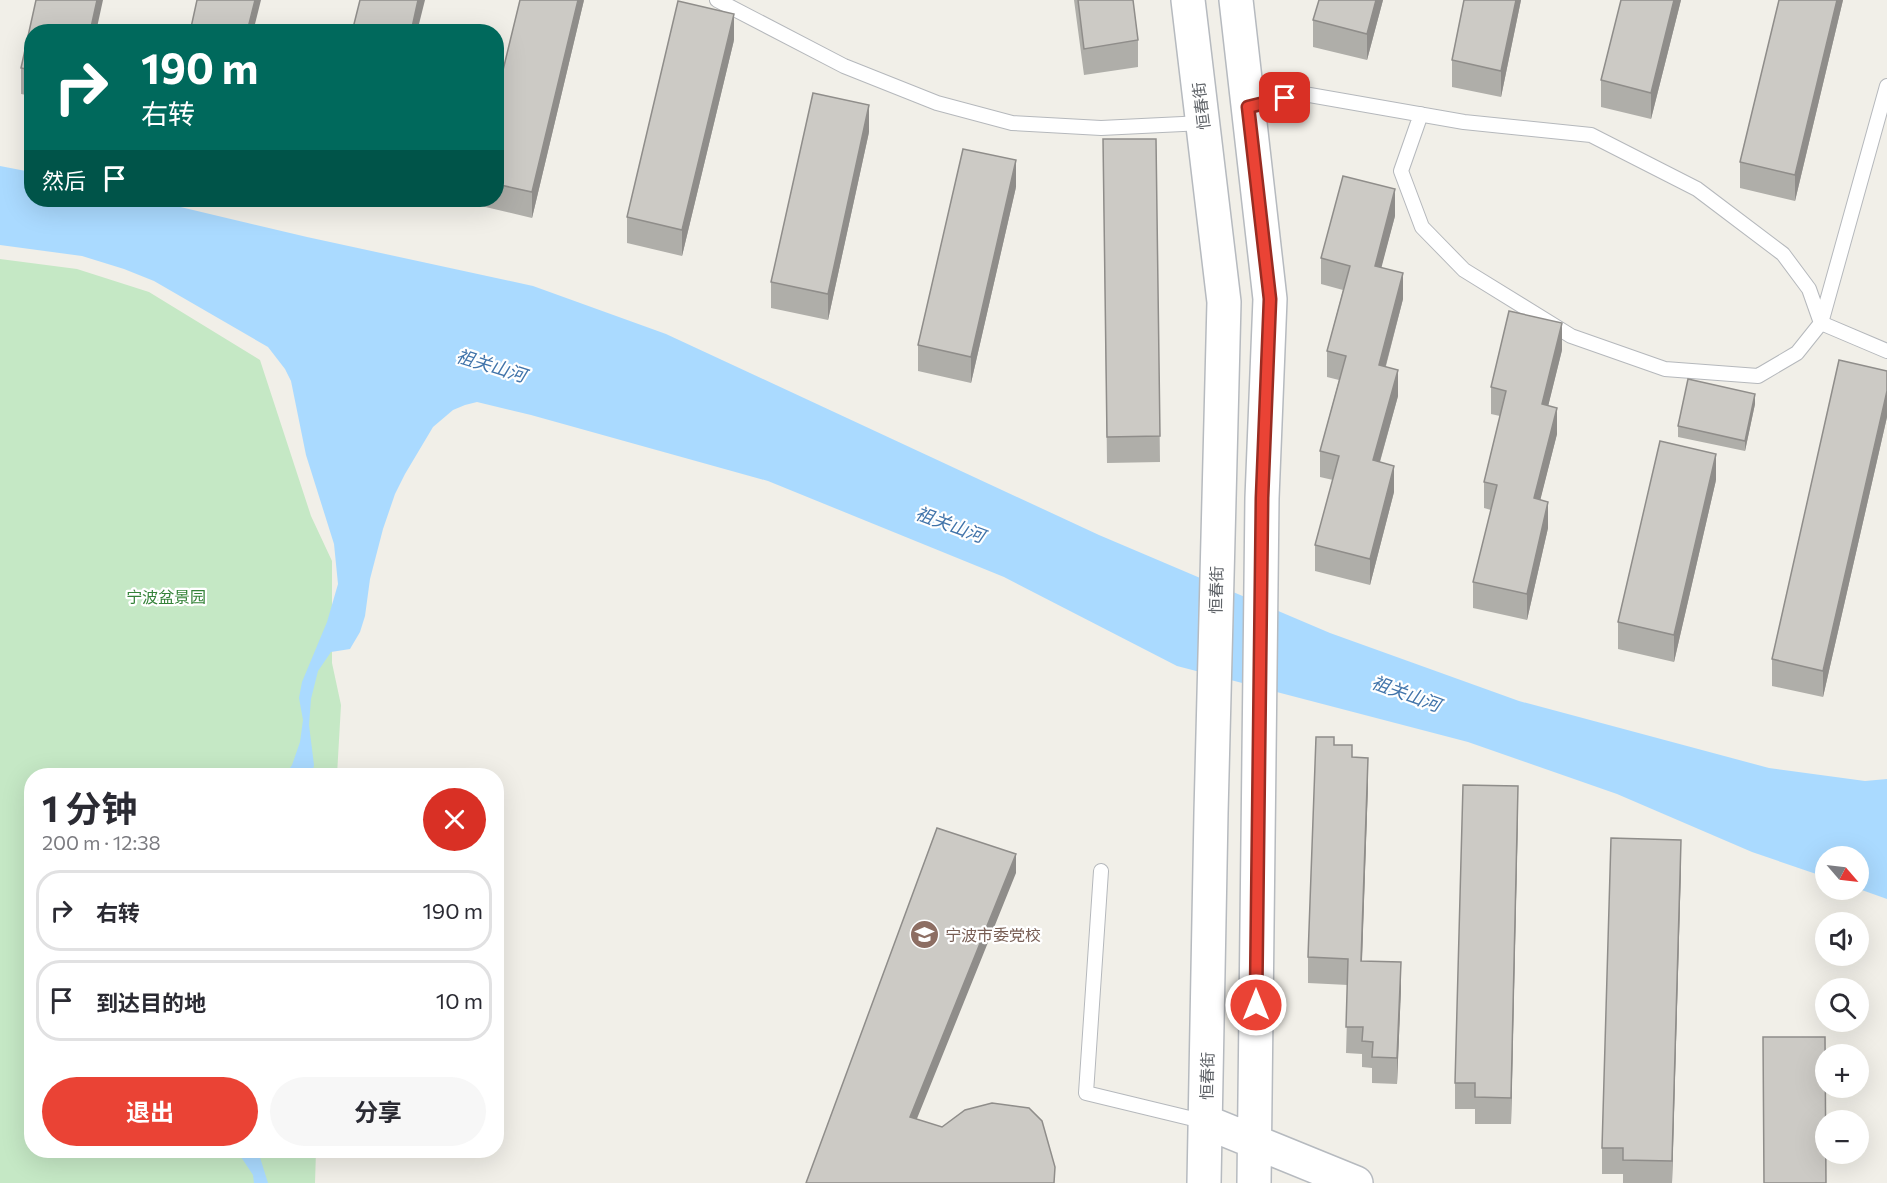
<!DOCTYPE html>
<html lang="zh">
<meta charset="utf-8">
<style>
body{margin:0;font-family:Commissioner,"Noto Sans SC",sans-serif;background:#f7f7f7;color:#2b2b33;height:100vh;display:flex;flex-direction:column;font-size:22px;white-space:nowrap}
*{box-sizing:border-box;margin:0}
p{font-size:20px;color:#7c7c81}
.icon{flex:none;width:33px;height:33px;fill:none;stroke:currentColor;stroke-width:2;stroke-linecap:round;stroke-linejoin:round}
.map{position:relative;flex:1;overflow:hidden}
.panel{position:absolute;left:24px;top:768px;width:480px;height:390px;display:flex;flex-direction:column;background:#fff;border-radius:24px;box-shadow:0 6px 24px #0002}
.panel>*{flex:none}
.hud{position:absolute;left:24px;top:24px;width:480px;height:183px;border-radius:24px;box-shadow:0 6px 24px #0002;background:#00695c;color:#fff;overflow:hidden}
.needle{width:39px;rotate:118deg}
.controls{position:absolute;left:1815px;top:846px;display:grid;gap:12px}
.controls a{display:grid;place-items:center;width:54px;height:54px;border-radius:50%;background:#fff;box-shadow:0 6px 24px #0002;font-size:30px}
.pin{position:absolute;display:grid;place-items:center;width:51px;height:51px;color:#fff;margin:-26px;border-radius:12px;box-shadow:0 3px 9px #0006}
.me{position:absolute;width:66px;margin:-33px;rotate:0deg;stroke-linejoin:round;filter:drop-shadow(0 0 4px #0008)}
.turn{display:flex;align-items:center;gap:21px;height:126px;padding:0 18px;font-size:27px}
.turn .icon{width:78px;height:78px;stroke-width:2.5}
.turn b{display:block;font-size:42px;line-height:51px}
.then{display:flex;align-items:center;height:57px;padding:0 18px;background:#0003;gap:12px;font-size:22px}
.round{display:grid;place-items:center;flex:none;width:63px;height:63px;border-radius:32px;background:#f7f7f7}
.summary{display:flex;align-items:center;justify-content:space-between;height:102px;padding:0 18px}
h1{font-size:36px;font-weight:700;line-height:45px}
.primary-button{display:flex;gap:12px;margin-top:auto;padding:12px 18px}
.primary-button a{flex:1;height:69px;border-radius:36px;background:#ea4335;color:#fff;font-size:24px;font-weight:700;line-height:69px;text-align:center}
.primary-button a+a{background:#f7f7f7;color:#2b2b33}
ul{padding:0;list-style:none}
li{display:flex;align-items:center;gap:18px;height:81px;margin:0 12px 9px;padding:0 6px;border:3px solid #e1e1e2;border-radius:24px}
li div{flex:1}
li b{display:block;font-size:22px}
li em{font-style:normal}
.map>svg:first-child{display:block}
</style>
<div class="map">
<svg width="1887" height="1183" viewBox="0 0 1887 1183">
<rect width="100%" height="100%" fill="#f1efe8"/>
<path fill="#c5e8c5" d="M 0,259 L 77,269 L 149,292 L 260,360 L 311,516 L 332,561 L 332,663 L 341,705 L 337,775 L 32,776 L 32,1150 L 316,1151 L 315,1183 L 0,1183 Z"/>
<path fill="#aadaff" d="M 0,166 L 31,172 L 32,200 L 151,200 L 307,237 L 533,286 L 666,334 L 1099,535 L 1330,633 L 1519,701 L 1769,768 L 1865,781 L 1887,779 L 1887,899 L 1859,889 L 1858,856 L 1826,856 L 1825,877 L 1752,852 L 1617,794 L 1468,742 L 1177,666 L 1004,577 L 768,481 L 531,415 L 477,402 L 465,405 L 453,410 L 433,427 L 405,474 L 395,494 L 383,529 L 370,579 L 365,616 L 360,632 L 350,649 L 331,652 L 318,671 L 311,699 L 309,725 L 314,765 L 312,775 L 285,775 L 292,765 L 300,742 L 303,720 L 299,698 L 302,682 L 327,622 L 338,584 L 334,544 L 306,455 L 291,381 L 285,369 L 268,347 L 154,281 L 124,269 L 82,256 L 0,245 Z
M 237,1151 L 258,1151 L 268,1183 L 254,1183 L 253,1175 Z"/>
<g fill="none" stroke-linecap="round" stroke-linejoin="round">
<defs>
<path id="lane" d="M 717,0 L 844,66 L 937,103 L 1012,123 L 1101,128 L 1203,123
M 1887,86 L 1821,323 L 1887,351
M 1248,107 L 1304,94 L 1464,122 L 1591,135 L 1697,189 L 1783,254 L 1809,289 L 1821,323 L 1797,353 L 1758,376 L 1665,369 L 1571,336 L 1464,270 L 1422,227 L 1401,171 L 1421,114
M 1101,871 L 1086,1093 L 1206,1122"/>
<path id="secondary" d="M 1188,0 L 1224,302 L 1211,813 L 1204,1183
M 1236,0 L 1270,299 L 1262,498 L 1254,1183
M 1206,1122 L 1356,1183"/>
</defs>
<use href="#lane" stroke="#b5b8bc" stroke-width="16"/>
<use href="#secondary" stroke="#b6babf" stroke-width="36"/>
<use href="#lane" stroke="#fff" stroke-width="14"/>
<use href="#secondary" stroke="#fff" stroke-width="33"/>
</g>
<path fill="#afaea9" d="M 584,0 L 532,218 L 477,205 L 477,200 L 496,200 L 496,99 Z
M 1074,0 L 1133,0 L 1138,40 L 1138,67 L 1084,75 Z
M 1319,0 L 1383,0 L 1367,60 L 1313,47 L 1313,20 Z
M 1464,0 L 1521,0 L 1501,97 L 1452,87 L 1452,60 Z
M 1621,0 L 1681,0 L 1651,119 L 1601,107 L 1601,80 Z
M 1779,0 L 1843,0 L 1795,201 L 1740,188 L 1740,162 Z
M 32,32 L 32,96 L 21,94 L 21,68 Z
M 734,40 L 682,256 L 627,243 L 627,217 Z
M 869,132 L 828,320 L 771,308 L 771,282 Z
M 1103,139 L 1156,139 L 1160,462 L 1107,463 Z
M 1016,187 L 971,383 L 918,371 L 918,345 Z
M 1395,216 L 1381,267 L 1403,299 L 1386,366 L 1398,396 L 1380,462 L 1394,492 L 1370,585 L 1315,571 L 1315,545 L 1333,480 L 1320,477 L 1320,451 L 1339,380 L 1327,377 L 1327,351 L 1343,290 L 1321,284 L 1321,258 Z
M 1562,350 L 1548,406 L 1557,434 L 1540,500 L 1548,528 L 1527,620 L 1473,608 L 1473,582 L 1491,510 L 1484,508 L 1484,482 L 1500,416 L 1491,414 L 1491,387 Z
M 1887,371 L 1887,417 L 1823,697 L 1772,686 L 1772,659 Z
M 1755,404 L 1745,451 L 1678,437 L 1678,426 Z
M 1716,480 L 1674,662 L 1618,649 L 1618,622 Z
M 1334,745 L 1352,757 L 1368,784 L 1362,961 L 1401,988 L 1397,1084 L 1372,1083 L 1372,1068 L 1362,1067 L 1362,1054 L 1346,1053 L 1348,985 L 1308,983 L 1308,957 Z
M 1518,812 L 1511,1124 L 1475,1124 L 1475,1109 L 1455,1109 L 1455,1083 Z
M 1681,866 L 1672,1183 L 1623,1183 L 1623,1174 L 1602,1174 L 1602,1148 Z"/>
<path fill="#8f8d8a" d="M 97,0 L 103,0 L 96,32 L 90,32 Z
M 255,0 L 261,0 L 253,32 L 247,32 Z
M 418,0 L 425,0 L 417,32 L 411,32 Z
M 578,0 L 584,0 L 532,218 L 532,192 Z
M 1376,0 L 1383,0 L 1367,60 L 1367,34 Z
M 1516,0 L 1521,0 L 1501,97 L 1501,71 Z
M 1674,0 L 1681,0 L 1651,119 L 1651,93 Z
M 1837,0 L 1843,0 L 1795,201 L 1795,175 Z
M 734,14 L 734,40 L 682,256 L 682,230 Z
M 869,105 L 869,132 L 828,320 L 828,294 Z
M 1016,160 L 1016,187 L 971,383 L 971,357 Z
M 1395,189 L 1395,216 L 1375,292 L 1375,266 Z
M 1403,273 L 1403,299 L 1379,391 L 1379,365 Z
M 1562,323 L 1562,350 L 1542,431 L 1542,404 Z
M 1398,370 L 1398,396 L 1373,486 L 1373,460 Z
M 1887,391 L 1887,417 L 1823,697 L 1823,671 Z
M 1755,394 L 1755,404 L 1745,451 L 1745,441 Z
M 1557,408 L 1557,434 L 1534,525 L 1534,498 Z
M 1716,454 L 1716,480 L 1674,662 L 1674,635 Z
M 1394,466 L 1394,492 L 1370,585 L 1370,559 Z
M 1548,502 L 1548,528 L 1527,620 L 1527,594 Z
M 1368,758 L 1368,784 L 1361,987 L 1361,961 Z
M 1518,786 L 1518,812 L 1511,1124 L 1511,1098 Z
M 1681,840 L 1681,866 L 1672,1183 L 1672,1161 Z
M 1016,854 L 1016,873 L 910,1136 L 910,1117 Z
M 1401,962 L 1401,988 L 1397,1084 L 1397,1058 Z"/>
<path fill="#cccac5" stroke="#8f8d8a" stroke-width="1.5" d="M 36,0 L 97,0 L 90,32 L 32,32 L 32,70 L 21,68 Z
M 197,0 L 255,0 L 247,32 L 190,32 Z
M 360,0 L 418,0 L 411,32 L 352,32 Z
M 520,0 L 578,0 L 532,192 L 496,184 L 496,99 Z
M 1078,0 L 1133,0 L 1138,40 L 1084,49 Z
M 1319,0 L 1376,0 L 1367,34 L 1313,20 Z
M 1464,0 L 1516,0 L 1501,71 L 1452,60 Z
M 1621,0 L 1674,0 L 1651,93 L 1601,80 Z
M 1779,0 L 1837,0 L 1795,175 L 1740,162 Z
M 678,1 L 734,14 L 682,230 L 627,217 Z
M 813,93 L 869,105 L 828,294 L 771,282 Z
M 1103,139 L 1156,139 L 1160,436 L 1107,437 Z
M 963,149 L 1016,160 L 971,357 L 918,345 Z
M 1343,176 L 1395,189 L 1375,266 L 1403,273 L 1379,365 L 1398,370 L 1373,460 L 1394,466 L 1370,559 L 1315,545 L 1339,456 L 1320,451 L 1346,356 L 1327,351 L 1350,266 L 1321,258 Z
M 1509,311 L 1562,323 L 1542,404 L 1557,408 L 1534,498 L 1548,502 L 1527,594 L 1473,582 L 1497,485 L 1484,482 L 1506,391 L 1491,387 Z
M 1839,360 L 1887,371 L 1887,391 L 1823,671 L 1772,659 Z
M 1688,379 L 1755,394 L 1745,441 L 1678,426 Z
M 1660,441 L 1716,454 L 1674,635 L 1618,622 Z
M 1316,737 L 1334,737 L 1334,745 L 1352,745 L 1352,757 L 1368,758 L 1361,961 L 1401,962 L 1397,1058 L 1372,1057 L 1373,1042 L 1362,1041 L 1363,1027 L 1346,1027 L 1348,959 L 1308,957 Z
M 1463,785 L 1518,786 L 1511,1098 L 1475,1097 L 1475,1083 L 1455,1083 Z
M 937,828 L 1016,854 L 910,1117 L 942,1127 L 965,1110 L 992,1103 L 1029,1108 L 1042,1121 L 1055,1167 L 1054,1183 L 806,1183 Z
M 1611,838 L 1681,840 L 1672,1161 L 1623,1160 L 1623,1148 L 1602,1148 Z
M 1763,1037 L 1825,1037 L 1826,1183 L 1764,1183 Z"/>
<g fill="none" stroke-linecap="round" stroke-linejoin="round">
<defs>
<path id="route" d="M 1256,1005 L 1262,498 L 1270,299 L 1248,107 L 1285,98"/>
</defs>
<use href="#route" stroke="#982c22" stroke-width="15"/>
<use href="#route" stroke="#ea4335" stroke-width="10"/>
</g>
<defs>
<symbol id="school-disc" viewBox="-11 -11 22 22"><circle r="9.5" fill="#8d6e63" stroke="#fff"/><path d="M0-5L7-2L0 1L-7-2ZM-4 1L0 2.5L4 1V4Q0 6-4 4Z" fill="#fff"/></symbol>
</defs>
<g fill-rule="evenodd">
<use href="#school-disc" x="908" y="918" width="33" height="33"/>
</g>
<g text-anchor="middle" stroke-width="4.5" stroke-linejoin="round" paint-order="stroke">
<g font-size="16" fill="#5f6368" stroke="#fff">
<text transform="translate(1201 106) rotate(-97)" y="6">恒春街</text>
<text transform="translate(1216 590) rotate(-89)" y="6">恒春街</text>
<text transform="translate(1207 1076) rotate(-89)" y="6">恒春街</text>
</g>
<g font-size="16" fill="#348238" stroke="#fff">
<text x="166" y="603">宁波盆景园</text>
</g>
<g font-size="16" fill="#785e54" stroke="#fff" text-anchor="start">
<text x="945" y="941">宁波市委党校</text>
</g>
<g font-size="18" font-style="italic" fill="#4174aa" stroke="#fff">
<text transform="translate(491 366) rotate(17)" y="6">祖关山河</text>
<text transform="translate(950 525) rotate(20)" y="6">祖关山河</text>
<text transform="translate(1406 694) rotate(20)" y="6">祖关山河</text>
</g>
</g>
</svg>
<div class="controls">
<a><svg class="needle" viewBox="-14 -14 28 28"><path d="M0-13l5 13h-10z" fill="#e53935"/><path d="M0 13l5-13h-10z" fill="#7c7c81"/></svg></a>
<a><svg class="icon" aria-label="sound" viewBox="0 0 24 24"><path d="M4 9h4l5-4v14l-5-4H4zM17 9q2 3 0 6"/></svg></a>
<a><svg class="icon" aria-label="search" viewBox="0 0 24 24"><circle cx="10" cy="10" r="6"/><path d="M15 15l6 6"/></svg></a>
<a>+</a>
<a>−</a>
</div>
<div class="pin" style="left:1285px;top:98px;background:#d93025"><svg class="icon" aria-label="arrive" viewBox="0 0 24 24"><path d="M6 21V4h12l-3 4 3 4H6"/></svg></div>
<svg class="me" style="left:1256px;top:1005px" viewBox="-20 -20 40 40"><circle r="17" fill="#ea4335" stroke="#fff" stroke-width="3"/><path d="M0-11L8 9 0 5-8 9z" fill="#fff"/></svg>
<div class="hud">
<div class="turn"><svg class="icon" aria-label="right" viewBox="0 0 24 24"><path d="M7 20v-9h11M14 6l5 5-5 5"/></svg><div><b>190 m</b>右转</div></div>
<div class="then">然后<svg class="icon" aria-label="arrive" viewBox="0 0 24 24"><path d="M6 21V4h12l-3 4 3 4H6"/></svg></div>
</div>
<section class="panel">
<div class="summary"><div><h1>1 分钟</h1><p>200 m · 12:38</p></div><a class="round" style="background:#d93025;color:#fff"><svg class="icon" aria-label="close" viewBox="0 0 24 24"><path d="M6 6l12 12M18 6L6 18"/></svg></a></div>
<ul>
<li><svg class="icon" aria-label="right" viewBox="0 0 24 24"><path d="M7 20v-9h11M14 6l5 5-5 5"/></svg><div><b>右转</b></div><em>190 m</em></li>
<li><svg class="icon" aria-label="arrive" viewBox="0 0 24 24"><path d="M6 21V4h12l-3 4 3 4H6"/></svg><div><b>到达目的地</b></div><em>10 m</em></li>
</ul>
<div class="primary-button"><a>退出</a><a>分享</a></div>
</section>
</div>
